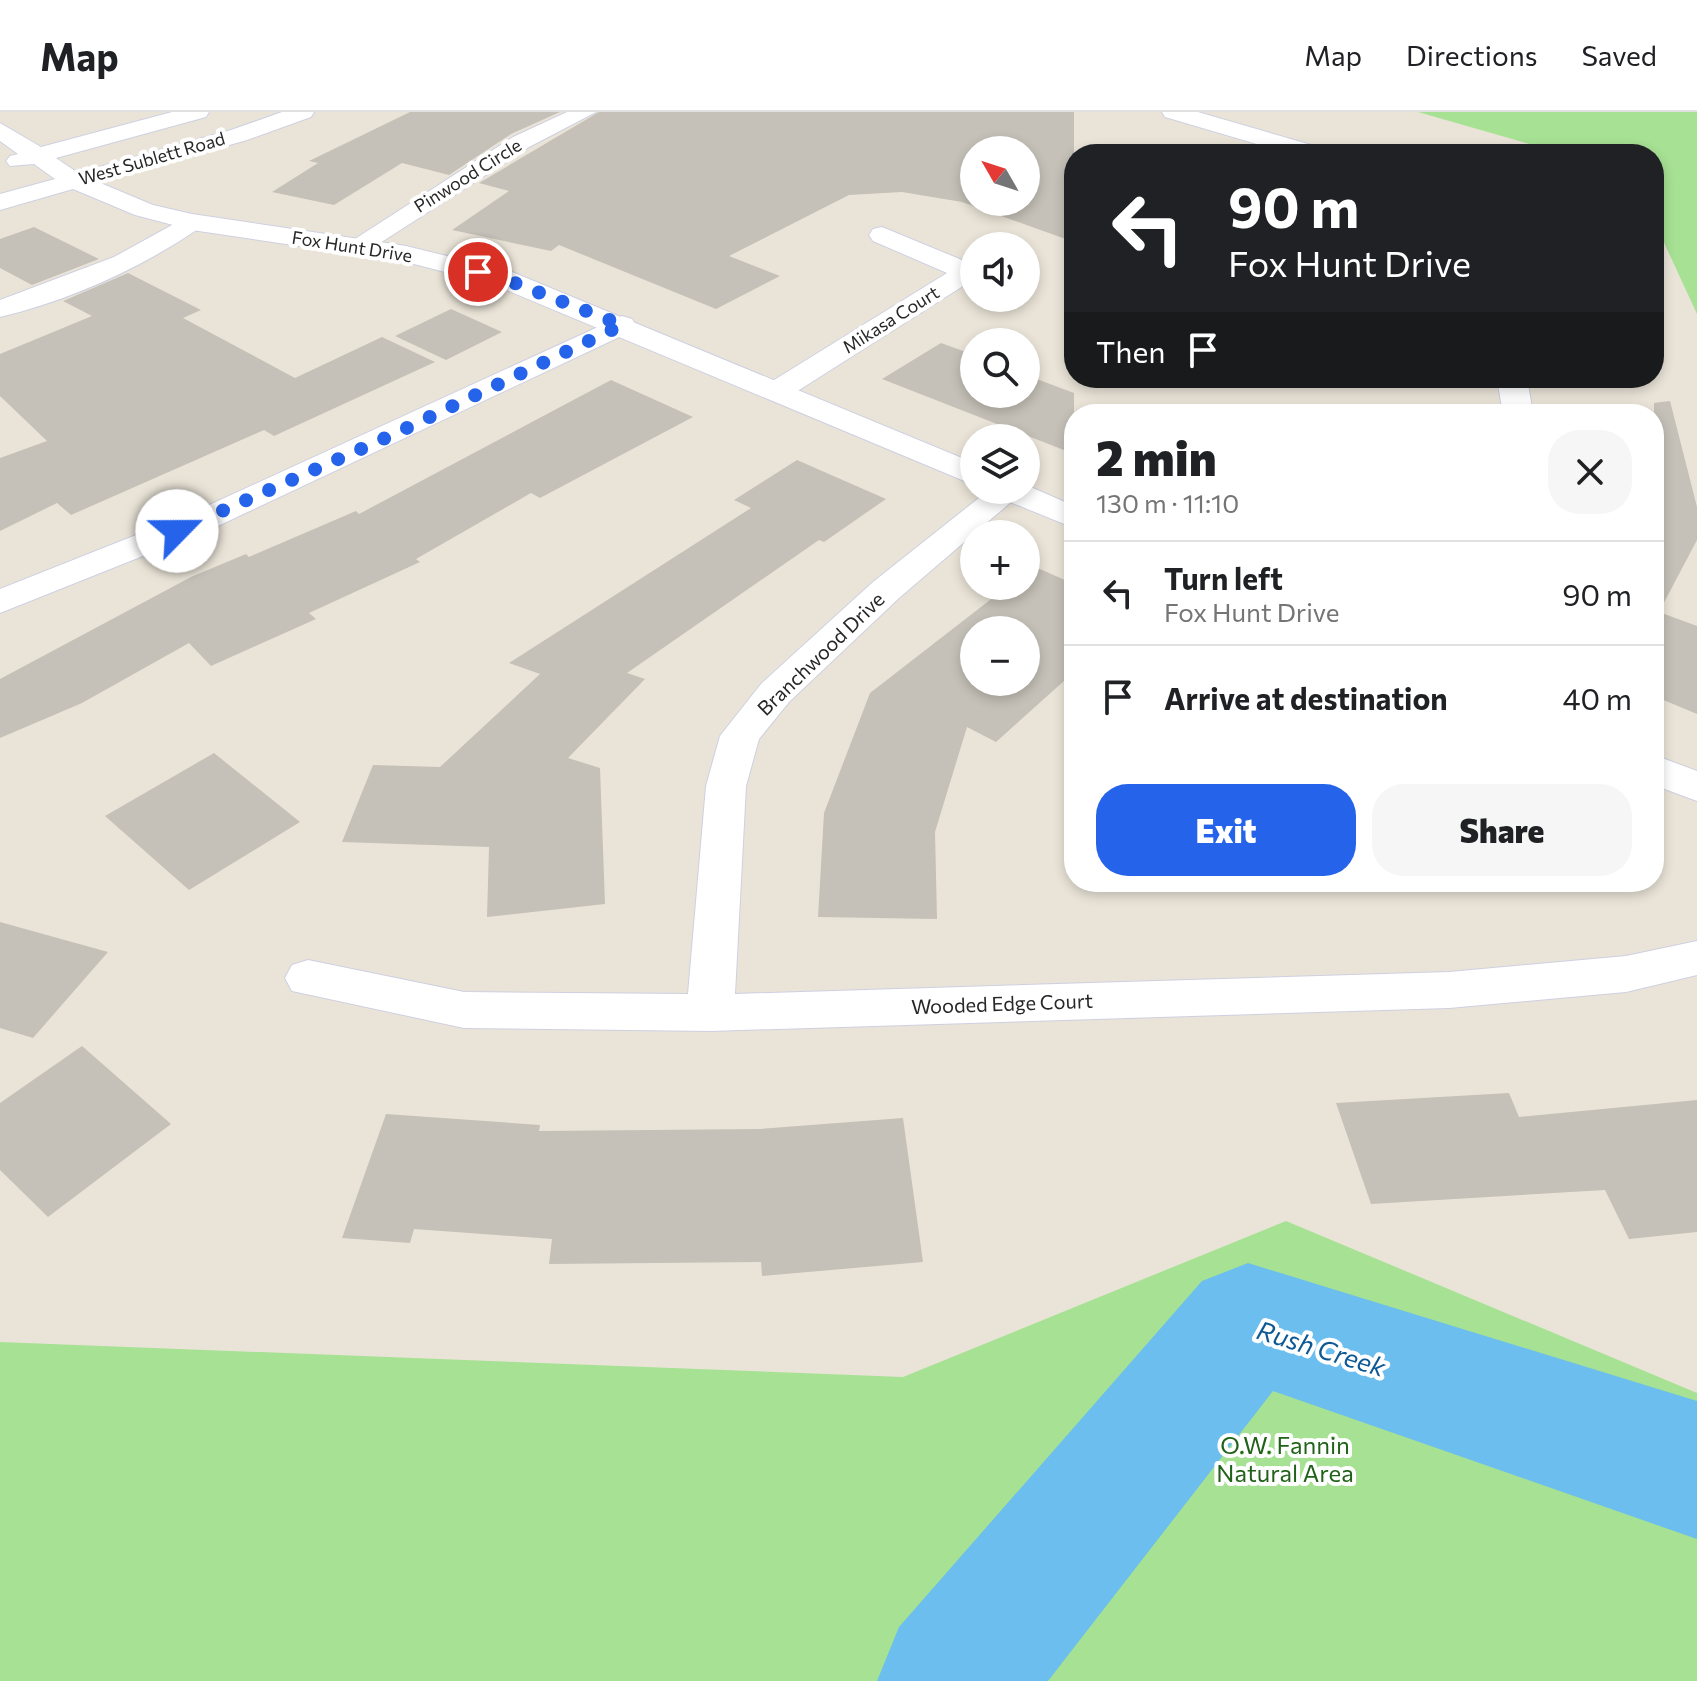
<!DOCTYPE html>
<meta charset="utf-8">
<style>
body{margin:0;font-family:Commissioner,sans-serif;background:#f6f6f6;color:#202124;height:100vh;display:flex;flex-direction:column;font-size:30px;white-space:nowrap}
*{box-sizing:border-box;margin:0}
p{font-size:26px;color:#757577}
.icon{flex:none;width:44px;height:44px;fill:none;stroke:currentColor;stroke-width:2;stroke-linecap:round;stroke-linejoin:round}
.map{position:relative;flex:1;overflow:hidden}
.sheet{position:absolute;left:1064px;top:292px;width:600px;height:488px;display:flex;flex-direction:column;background:#fff;border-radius:32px;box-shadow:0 4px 12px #0003}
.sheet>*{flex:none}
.hud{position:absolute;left:1064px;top:32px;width:600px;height:244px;border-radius:32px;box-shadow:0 4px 12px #0003;background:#202124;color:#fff;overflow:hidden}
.needle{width:52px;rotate:309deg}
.controls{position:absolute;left:960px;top:24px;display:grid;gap:16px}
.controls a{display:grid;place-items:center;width:80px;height:80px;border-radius:50%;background:#fff;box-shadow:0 4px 12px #0003;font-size:40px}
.pin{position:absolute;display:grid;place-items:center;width:68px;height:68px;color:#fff;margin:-34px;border:4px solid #fff;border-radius:50%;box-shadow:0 2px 8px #0007}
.me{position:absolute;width:88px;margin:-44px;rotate:67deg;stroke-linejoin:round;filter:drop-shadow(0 0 6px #0008)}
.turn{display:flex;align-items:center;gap:28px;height:168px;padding:0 32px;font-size:36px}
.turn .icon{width:104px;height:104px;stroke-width:2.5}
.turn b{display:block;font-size:56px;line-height:68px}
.then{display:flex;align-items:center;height:76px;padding:0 32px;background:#0003;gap:16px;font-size:30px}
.round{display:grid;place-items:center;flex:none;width:84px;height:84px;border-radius:32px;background:#f6f6f6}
.head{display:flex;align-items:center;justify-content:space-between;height:136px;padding:0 32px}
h1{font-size:48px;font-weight:800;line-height:60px}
.cta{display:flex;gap:16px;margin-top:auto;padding:16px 32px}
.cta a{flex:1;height:92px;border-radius:32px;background:#2563eb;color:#fff;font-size:32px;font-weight:800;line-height:92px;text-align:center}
.cta a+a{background:#f6f6f6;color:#202124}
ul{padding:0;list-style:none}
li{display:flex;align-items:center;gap:24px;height:104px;padding:0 32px;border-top:2px solid #e0e0e0}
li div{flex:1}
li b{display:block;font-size:30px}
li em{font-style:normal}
header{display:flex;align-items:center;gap:48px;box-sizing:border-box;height:112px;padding:0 40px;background:#fff;border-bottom:2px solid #e0e0e0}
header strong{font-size:38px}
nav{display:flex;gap:44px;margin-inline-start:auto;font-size:28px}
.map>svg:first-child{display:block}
</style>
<header>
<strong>Map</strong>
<nav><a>Map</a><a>Directions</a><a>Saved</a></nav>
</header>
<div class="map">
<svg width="1697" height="1569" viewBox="0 0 1697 1569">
<rect width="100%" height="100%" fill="#eae4d8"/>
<path fill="#a7e194" d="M 1418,0 L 1697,0 L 1697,202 L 1654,109 L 1654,42 L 1564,42 Z
M 1286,1109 L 1697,1281 L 1697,1569 L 0,1569 L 0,1230 L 903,1265 Z"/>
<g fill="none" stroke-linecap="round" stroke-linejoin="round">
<path fill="#6bbeed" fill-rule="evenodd" d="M 1248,1151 L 1697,1289 L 1697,1427 L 1273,1279 L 1048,1569 L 877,1569 L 899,1515 L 1202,1169 Z"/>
</g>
<path fill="#c5c1b8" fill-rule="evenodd" d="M 410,0 L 560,0 L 511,22 L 449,63 L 402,51 L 334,93 L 272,80 L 318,51 L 309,49 Z
M 599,0 L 1074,0 L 1074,130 L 962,90 L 902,80 L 849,83 L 729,144 L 780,164 L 716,197 L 559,133 L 551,139 L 452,118 L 509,79 L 479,71 ZM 974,38 L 1026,38 L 1026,90 L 974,90 Z
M 34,115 L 99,147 L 32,173 L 0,156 L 0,127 Z
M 128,161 L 201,198 L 183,206 L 295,266 L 382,225 L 435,250 L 274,324 L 264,318 L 71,403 L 57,391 L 0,419 L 0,346 L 47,329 L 0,284 L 0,242 L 92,204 L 63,189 Z
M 451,197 L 502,220 L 446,248 L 395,224 Z
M 941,231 L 974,243 L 974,282 L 1026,282 L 1026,263 L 1074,281 L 1074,342 L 882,267 Z
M 611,268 L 693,305 L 540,386 L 531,381 L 416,447 L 420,450 L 309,501 L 316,507 L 211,554 L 189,531 L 82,591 L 0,626 L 0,567 L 191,465 L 246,442 L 249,445 L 356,399 L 359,402 Z
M 1670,289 L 1697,395 L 1697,428 L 1659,500 L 1697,514 L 1697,602 L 1654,584 L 1654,291 Z
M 797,348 L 886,387 L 824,430 L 819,428 L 627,561 L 645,567 L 568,646 L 600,656 L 605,792 L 487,805 L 489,735 L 342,730 L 373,653 L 440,655 L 540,562 L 509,551 L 751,396 L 734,388 Z
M 1033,454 L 1074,472 L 1074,560 L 996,630 L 967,615 L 935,720 L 937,807 L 818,805 L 824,701 L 870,581 L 1008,474 L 1026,474 L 1026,460 ZM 974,518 L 1026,518 L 1026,570 L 974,570 Z
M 214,641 L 300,710 L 189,778 L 105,704 Z
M 0,810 L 108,840 L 33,926 L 0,916 Z
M 82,934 L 171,1012 L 48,1105 L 0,1058 L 0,991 Z
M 1509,981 L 1519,1005 L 1697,988 L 1697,1120 L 1629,1127 L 1605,1078 L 1371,1092 L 1336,991 Z
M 386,1002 L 540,1013 L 539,1019 L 760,1017 L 903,1006 L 923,1150 L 762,1164 L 761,1150 L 549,1152 L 552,1127 L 414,1117 L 410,1131 L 342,1126 Z"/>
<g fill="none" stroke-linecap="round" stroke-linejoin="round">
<defs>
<path id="street" d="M 567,0 L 596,0 L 529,35 L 363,142 L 345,142 L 341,136 L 513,25 Z
M 1162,0 L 1198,0 L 1325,37 L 1329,42 L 1291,42 L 1165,5 Z
M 192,102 L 201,105 L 205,110 L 201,115 C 141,156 71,188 0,205 L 0,188 L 114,145 Z
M 882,115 L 974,153 L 974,167 L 788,285 L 766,285 L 762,279 L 766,273 L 947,161 L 873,129 L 869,123 L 873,117 Z
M 622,204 L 632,207 L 636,213 L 632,219 L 218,414 L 0,501 L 0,477 L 194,400 Z
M 1497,266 L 1527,266 L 1533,302 L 1503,302 Z
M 989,378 L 1025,378 L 899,486 L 789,590 L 759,627 L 746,674 L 735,882 L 1449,860 L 1626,844 L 1697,829 L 1697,863 L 1626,880 L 1449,896 L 710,919 L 464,916 L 292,879 L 285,866 L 292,853 L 308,848 L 464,880 L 688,882 L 706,674 L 720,624 L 761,572 L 873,470 Z"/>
<path id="secondary" d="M 172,0 L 209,0 L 206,5 L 56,46 L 78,61 L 231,18 L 282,0 L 314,0 L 311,5 L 247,28 L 98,70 L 153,93 L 192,102 L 406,134 L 512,160 L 974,351 L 974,373 L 492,172 L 406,150 L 192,118 L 135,103 L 73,77 L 0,98 L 0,82 L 55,67 L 34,52 L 10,54 L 6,49 L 10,44 L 18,42 L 0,29 L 0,11 L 41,35 Z
M 1026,373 L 1074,394 L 1074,416 L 998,385 L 994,378 L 1026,378 Z
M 1654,643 L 1697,659 L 1697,689 L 1654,673 Z"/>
</defs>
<use href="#street" stroke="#ced0e1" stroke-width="2"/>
<use href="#secondary" stroke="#ced0e1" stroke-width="2"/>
<use href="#street" fill="#fff" fill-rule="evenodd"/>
<use href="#secondary" fill="#fff" fill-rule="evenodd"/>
</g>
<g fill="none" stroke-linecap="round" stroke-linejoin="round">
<path stroke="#2563eb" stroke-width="14" stroke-dasharray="0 25.2" d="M 177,419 L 390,324 L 622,213 L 502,166 L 478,160"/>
</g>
<g text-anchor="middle" stroke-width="8" stroke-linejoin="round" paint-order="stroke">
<g font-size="18" fill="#272727" stroke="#fff">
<text transform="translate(152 47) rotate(-16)" y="6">West Sublett Road</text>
<text transform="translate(468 64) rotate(-32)" y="6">Pinwood Circle</text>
<text transform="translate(352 135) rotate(9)" y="6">Fox Hunt Drive</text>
<text transform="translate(891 208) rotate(-32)" y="6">Mikasa Court</text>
</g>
<g font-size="20" fill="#272727" stroke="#fff">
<text transform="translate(821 542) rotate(-44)" y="7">Branchwood Drive</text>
<text transform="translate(1002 892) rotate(-2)" y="7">Wooded Edge Court</text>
</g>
<g font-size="24" fill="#216219" stroke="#fff">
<text x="1285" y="1342">O.W. Fannin<tspan x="1285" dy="28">Natural Area</tspan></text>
</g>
<g font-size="26" font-style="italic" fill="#0e5994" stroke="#fff">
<text transform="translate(1321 1237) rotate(17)" y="9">Rush Creek</text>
</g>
</g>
</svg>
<div class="controls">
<a><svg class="needle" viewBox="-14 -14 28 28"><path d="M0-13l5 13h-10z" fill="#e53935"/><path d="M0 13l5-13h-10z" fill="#757577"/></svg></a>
<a><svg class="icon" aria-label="sound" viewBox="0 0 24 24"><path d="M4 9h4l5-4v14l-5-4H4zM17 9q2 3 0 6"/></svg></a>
<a><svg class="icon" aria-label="search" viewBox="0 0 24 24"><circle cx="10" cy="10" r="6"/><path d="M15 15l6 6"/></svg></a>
<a><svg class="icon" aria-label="layers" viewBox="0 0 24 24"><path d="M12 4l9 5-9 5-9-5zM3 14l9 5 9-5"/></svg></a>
<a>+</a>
<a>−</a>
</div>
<div class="pin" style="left:478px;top:160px;background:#d93025"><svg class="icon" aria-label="arrive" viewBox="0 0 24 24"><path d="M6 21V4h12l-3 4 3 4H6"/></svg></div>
<svg class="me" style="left:177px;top:419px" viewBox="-20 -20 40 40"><circle r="19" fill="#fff"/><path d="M0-13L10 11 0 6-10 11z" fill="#2563eb"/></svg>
<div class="hud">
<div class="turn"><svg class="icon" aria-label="left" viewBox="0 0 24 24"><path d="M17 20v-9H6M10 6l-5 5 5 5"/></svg><div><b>90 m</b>Fox Hunt Drive</div></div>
<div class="then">Then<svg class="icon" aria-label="arrive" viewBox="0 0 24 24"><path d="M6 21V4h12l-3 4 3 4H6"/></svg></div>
</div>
<section class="sheet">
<div class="head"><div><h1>2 min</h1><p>130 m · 11:10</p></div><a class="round"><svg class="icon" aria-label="close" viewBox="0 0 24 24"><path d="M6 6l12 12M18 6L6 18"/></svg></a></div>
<ul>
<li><svg class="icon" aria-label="left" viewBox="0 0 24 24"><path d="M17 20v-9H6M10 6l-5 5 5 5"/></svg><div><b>Turn left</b><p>Fox Hunt Drive</p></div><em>90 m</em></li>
<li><svg class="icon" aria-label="arrive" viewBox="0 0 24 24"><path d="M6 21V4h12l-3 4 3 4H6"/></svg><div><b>Arrive at destination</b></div><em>40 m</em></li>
</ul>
<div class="cta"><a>Exit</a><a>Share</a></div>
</section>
</div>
